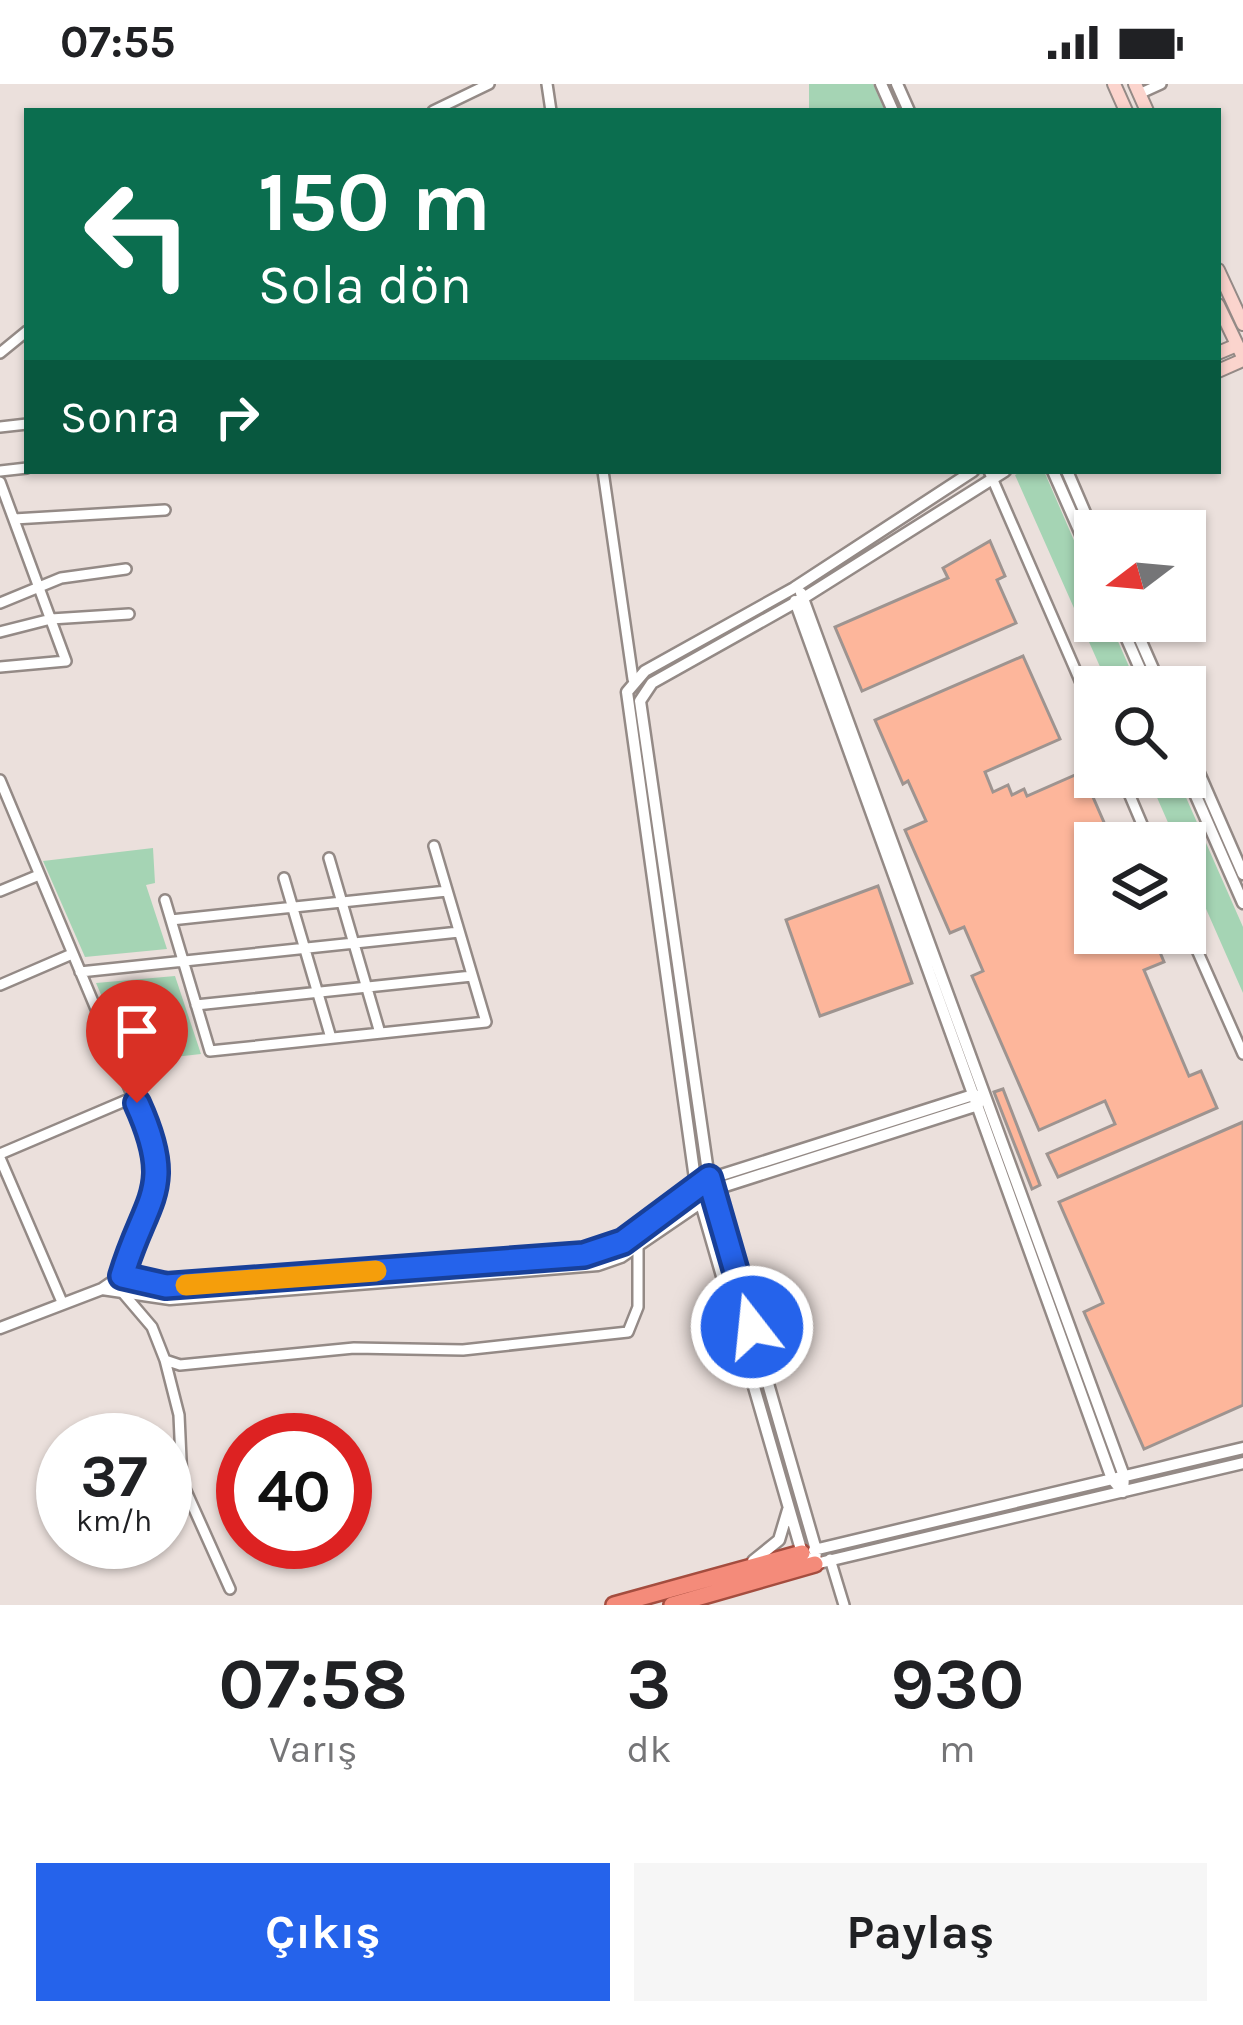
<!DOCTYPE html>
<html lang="tr">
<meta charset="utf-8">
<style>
body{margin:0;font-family:Karla,sans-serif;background:#f6f6f6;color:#202124;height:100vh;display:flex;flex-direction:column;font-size:45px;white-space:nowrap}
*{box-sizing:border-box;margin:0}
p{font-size:39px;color:#757577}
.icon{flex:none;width:66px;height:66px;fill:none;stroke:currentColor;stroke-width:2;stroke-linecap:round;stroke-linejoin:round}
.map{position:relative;height:1521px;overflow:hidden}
.panel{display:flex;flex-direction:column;background:#fff;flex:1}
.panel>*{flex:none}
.hud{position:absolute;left:24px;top:24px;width:1197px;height:366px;border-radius:0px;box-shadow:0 3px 9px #0004;background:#0b6e4f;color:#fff;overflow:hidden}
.needle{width:78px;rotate:254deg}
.fabs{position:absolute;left:1074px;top:426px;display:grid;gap:24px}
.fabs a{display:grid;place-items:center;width:132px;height:132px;border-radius:0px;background:#fff;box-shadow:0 3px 9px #0004;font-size:60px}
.speed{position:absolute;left:36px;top:1329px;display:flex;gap:24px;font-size:60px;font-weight:700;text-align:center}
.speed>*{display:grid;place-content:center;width:156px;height:156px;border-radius:50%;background:#fff;box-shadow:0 3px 9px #0004;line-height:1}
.speed small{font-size:30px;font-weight:400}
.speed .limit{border:18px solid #d22;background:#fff;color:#111}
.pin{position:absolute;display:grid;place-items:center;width:102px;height:102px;color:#fff;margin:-123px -51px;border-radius:50% 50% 50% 0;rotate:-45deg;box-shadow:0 0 12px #0007}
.pin .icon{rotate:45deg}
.me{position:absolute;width:132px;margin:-66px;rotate:344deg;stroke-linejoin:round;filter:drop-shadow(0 0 9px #0008)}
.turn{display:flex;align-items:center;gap:42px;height:252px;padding:0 36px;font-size:54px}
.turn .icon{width:156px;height:156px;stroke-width:2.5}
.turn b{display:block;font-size:84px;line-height:102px}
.then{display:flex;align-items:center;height:114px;padding:0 36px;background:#0003;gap:24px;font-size:45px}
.eta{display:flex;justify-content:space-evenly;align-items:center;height:204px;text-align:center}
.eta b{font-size:72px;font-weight:700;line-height:84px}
.cta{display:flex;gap:24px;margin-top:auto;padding:24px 36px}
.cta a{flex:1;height:138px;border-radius:0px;background:#2563eb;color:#fff;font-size:48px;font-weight:700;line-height:138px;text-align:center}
.cta a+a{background:#f6f6f6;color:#202124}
.status{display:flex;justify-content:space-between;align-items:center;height:84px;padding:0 60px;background:#fff;direction:ltr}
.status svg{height:33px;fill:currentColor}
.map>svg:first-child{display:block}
</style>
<div class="status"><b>07:55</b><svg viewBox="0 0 49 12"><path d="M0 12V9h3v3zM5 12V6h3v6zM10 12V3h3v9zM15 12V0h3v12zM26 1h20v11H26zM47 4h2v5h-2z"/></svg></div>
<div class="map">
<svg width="1243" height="1521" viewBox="0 0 1243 1521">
<rect width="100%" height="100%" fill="#ebe0dc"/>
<path fill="#a5d4b4" d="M 809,0 L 873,0 L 885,27 L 809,27 Z
M 1022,387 L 1044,387 L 1095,505 L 1095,537 L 1109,537 L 1138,603 L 1109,603 L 1015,391 Z
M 1148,693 L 1177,693 L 1243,843 L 1243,909 L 1185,777 L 1185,759 L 1177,759 Z
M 153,764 L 155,799 L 146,801 L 167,865 L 85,873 L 43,777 Z
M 175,892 L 201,970 L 130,978 L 96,899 Z"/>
<path fill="#fdb69b" stroke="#9e9490" stroke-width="3" d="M 990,457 L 1005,492 L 997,496 L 1016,539 L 862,607 L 835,543 L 948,494 L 943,484 Z
M 1023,572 L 1060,655 L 985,688 L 993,708 L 1008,701 L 1012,711 L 1024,705 L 1027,712 L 1082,688 L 1113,759 L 1095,759 L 1095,849 L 1152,849 L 1164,878 L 1144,886 L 1189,992 L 1201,987 L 1217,1024 L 1058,1093 L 1047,1070 L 1115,1040 L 1105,1017 L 1039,1046 L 972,892 L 983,887 L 964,843 L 950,849 L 905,746 L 926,737 L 908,697 L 903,700 L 875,636 Z
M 878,802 L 912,899 L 820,932 L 786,836 Z
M 1003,1005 L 1040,1101 L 1032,1105 L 994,1008 Z
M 1243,1038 L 1243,1321 L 1144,1365 L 1084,1228 L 1103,1219 L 1059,1118 Z"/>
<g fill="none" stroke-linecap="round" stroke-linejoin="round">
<defs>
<path id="minor" d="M 547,0 L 551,27
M 1139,10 L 1161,0
M 433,27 L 489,0
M 0,269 L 27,247
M 0,343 L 27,340
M 0,387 L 27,384
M 603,387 L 633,595
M 989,387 L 1095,631
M 0,398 L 66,577 L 0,583
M 14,435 L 165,426
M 0,519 L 61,494 L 126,485
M 0,548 L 51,535 L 129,530
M 1122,693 L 1150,759
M 0,696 L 151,1056 L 157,1106 L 121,1192
M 329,774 L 380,949
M 284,794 L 331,954
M 0,807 L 39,791
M 165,816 L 210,967 L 486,938 L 434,762
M 171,836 L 447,807
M 1185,839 L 1243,970
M 80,888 L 459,848
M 0,901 L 72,870
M 196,921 L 472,892
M 0,1070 L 134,1013
M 0,1074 L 62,1218
M 123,1209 L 152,1243 L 165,1276 L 180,1281 L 354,1264 L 463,1266 L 628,1248 L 638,1223 L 638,1162
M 165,1276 L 179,1331 L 182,1398 L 230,1505
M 830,1475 L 844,1521"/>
<path id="tertiary" d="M 881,0 L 893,27
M 897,0 L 909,27
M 1053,387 L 1095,482
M 1067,387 L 1095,452
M 801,509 L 1124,1392 L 1123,1408
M 795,517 L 1112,1395 L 1123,1408
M 1119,537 L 1148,603
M 1132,537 L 1161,603
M 1185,657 L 1243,790
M 1185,687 L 1243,819
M 102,1205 L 170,1215 L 598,1181 L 621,1173 L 725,1102 L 978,1021
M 0,1244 L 102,1205 L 121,1192 L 167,1202 L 591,1170 L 629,1154 L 709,1095 L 973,1011 L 984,1013
M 814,1466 L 1243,1364
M 753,1477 L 779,1456 L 788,1426
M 815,1480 L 816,1466 L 709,1095 L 640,617 L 652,599 L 805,513 L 1005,387
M 815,1480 L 802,1469 L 696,1102 L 627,608 L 645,587 L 794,504 L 973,387
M 815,1480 L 1243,1379"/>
<path id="secondary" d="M 1114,0 L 1126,27
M 1135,0 L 1147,27
M 1218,186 L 1243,240
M 1218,221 L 1243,273
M 1218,269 L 1237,261
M 1218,287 L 1243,276"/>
<path id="trunk" d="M 614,1521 L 802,1469
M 672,1521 L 815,1480"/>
</defs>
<use href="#minor" stroke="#948a86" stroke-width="14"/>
<use href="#tertiary" stroke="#948a86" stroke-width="15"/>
<use href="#secondary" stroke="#948a86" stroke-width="16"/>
<use href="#trunk" stroke="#a44d3f" stroke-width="20"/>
<use href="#minor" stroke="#fff" stroke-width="9"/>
<use href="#tertiary" stroke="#fff" stroke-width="10"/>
<use href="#secondary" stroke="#fbd4cd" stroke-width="12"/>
<use href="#trunk" stroke="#f48b7a" stroke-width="15"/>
</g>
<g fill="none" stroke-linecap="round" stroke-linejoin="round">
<defs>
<path id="route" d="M 137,1019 C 177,1107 145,1113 122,1192 L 166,1202 L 584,1171 L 623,1158 L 709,1094 L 752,1243"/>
</defs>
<use href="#route" stroke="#184099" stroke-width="30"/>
<use href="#route" stroke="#2563eb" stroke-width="21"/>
<path stroke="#f59e0b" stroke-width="21" d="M 186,1201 L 376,1187"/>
</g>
</svg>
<div class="fabs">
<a><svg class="needle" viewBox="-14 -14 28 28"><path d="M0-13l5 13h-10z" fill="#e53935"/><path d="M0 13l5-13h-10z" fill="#757577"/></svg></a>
<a><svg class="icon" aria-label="search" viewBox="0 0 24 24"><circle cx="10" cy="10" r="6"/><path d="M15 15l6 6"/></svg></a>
<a><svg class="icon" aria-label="layers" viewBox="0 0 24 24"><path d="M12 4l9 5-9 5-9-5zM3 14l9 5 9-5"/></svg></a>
</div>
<div class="speed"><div>37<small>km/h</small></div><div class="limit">40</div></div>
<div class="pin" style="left:137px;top:1019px;background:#d93025"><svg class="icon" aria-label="arrive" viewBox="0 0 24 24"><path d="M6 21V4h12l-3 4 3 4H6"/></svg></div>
<svg class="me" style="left:752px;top:1243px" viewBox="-20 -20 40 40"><circle r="17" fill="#2563eb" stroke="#fff" stroke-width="3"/><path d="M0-11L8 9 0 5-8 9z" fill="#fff"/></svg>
<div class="hud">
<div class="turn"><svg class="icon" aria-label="left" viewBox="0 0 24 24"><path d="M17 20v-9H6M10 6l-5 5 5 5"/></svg><div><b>150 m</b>Sola dön</div></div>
<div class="then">Sonra<svg class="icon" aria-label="right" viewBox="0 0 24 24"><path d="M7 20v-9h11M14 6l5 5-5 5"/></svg></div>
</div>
</div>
<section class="panel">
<div class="eta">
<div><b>07:58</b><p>Varış</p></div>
<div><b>3</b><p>dk</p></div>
<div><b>930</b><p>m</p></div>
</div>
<div class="cta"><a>Çıkış</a><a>Paylaş</a></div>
</section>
